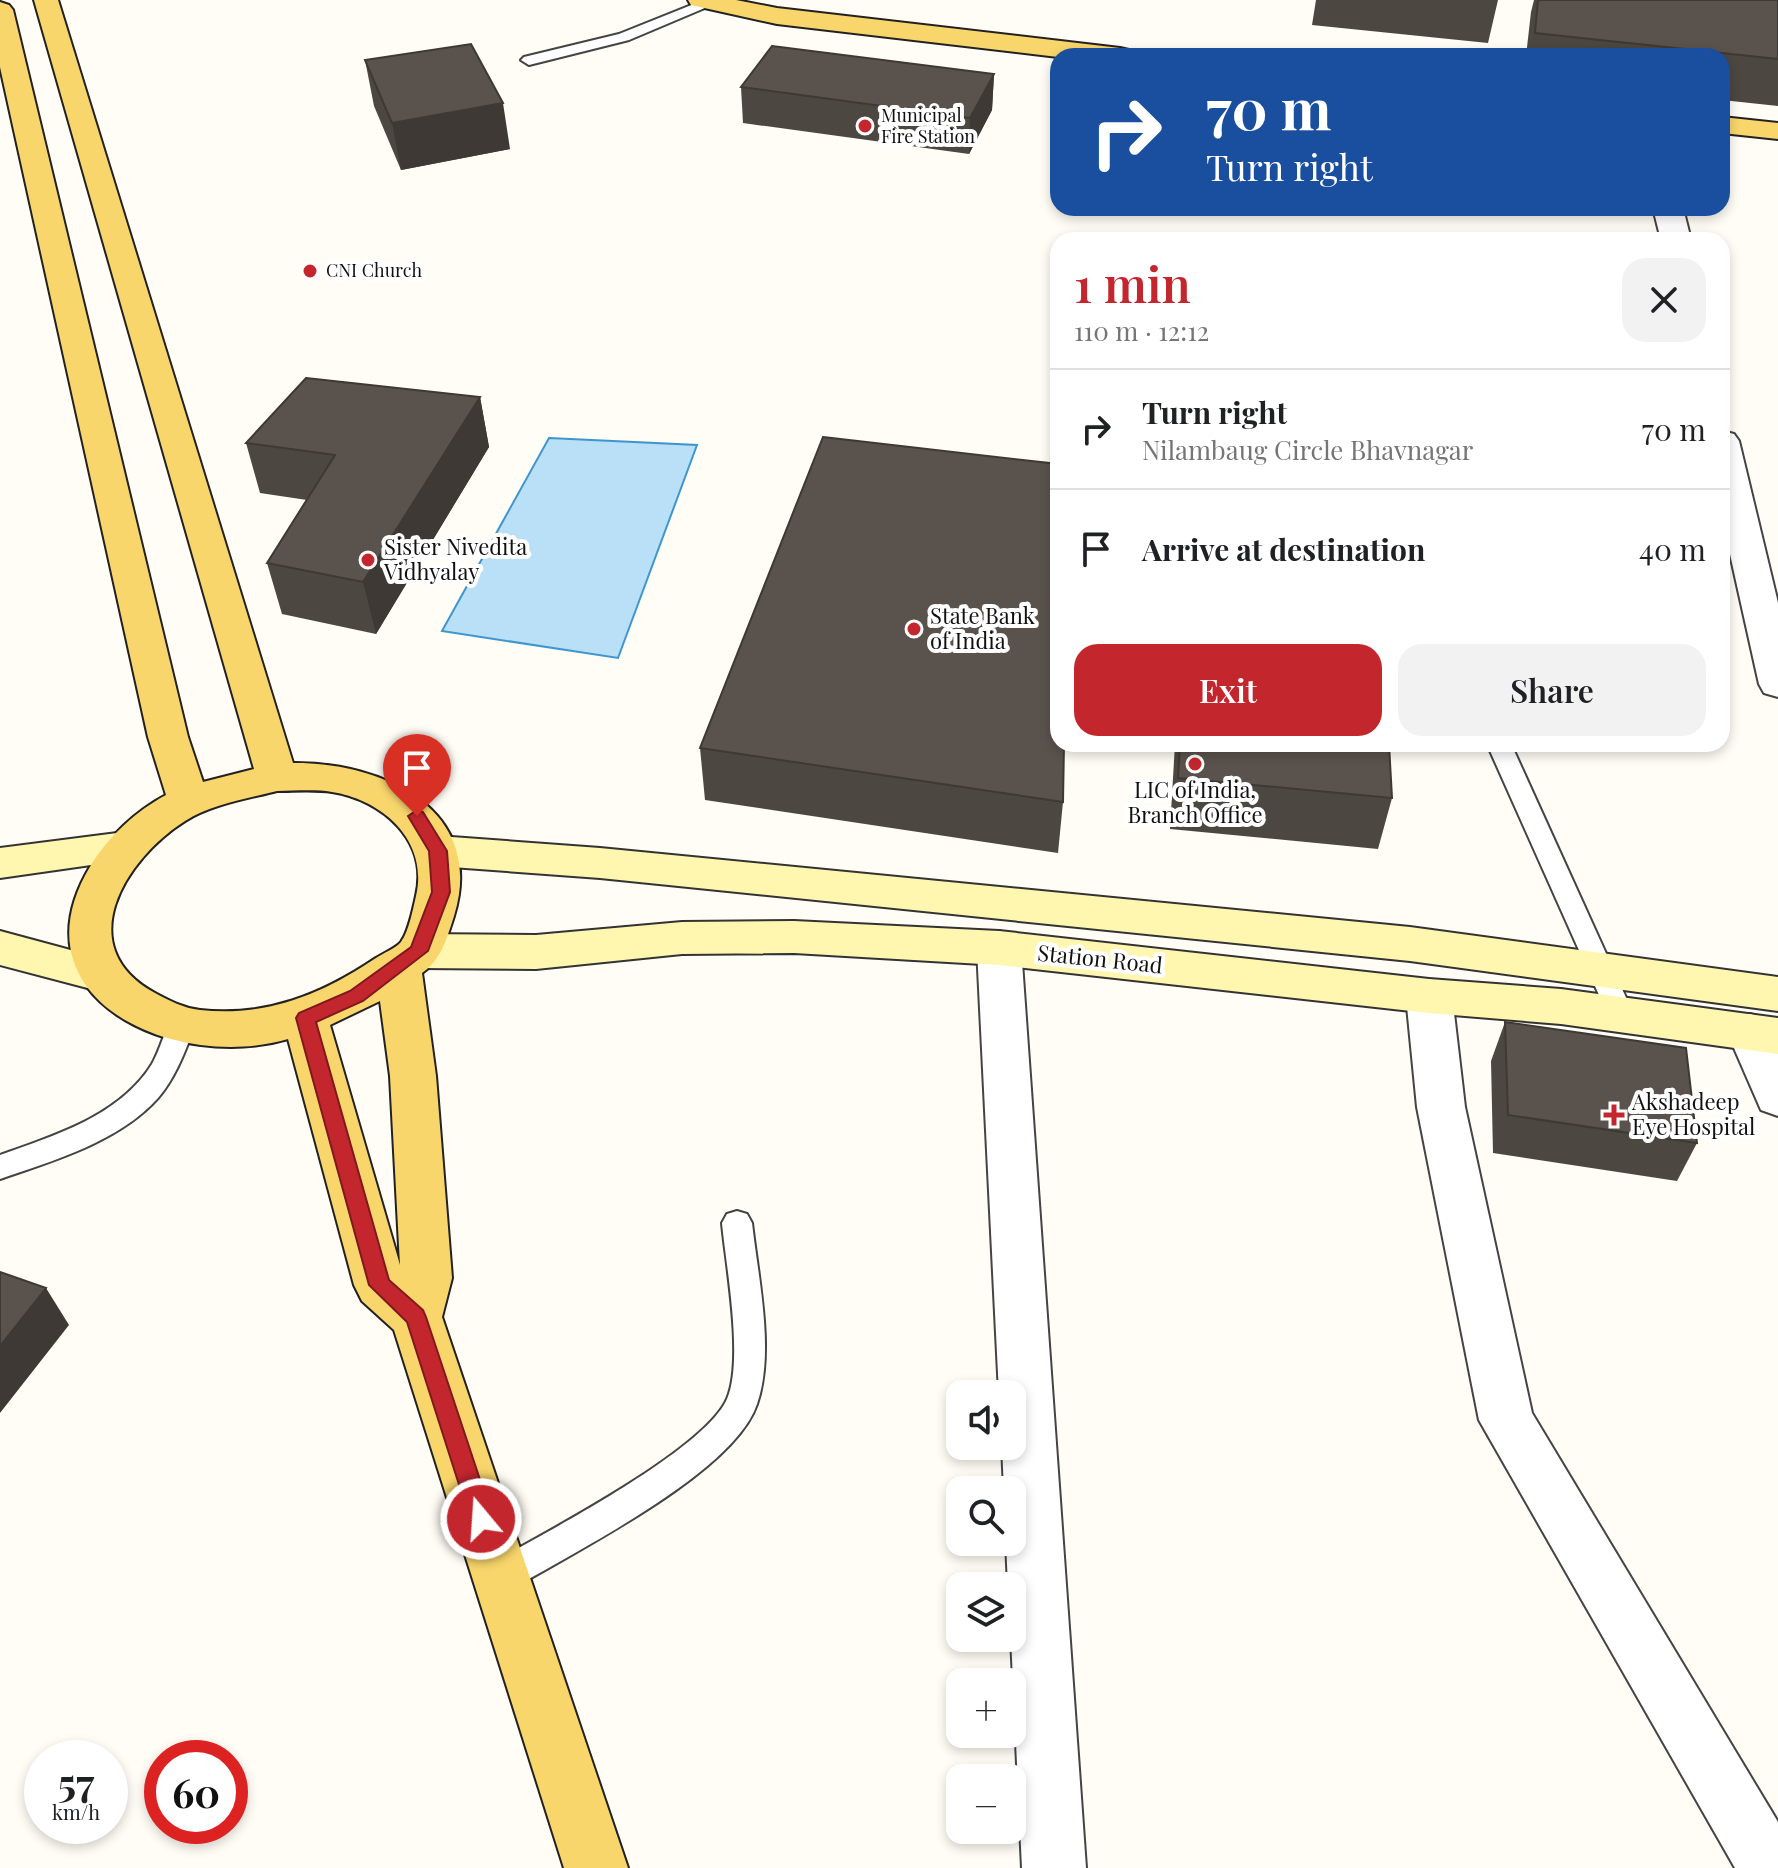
<!DOCTYPE html>
<meta charset="utf-8">
<style>
body{margin:0;font-family:"Playfair Display",serif;background:#f2f2f2;color:#202124;height:100vh;display:flex;flex-direction:column;font-size:30px;white-space:nowrap}
*{box-sizing:border-box;margin:0}
p{font-size:26px;color:#757577}
.icon{flex:none;width:44px;height:44px;fill:none;stroke:currentColor;stroke-width:2;stroke-linecap:round;stroke-linejoin:round}
.map{position:relative;flex:1;overflow:hidden}
.panel{position:absolute;left:1050px;top:232px;width:680px;height:520px;display:flex;flex-direction:column;background:#fff;border-radius:24px;box-shadow:0 4px 12px #0003}
.panel>*{flex:none}
.guide{position:absolute;left:1050px;top:48px;width:680px;height:168px;border-radius:24px;box-shadow:0 4px 12px #0003;background:#1a4fa0;color:#fff;overflow:hidden}
.tools{position:absolute;left:946px;top:1380px;display:grid;gap:16px}
.tools a{display:grid;place-items:center;width:80px;height:80px;border-radius:16px;background:#fff;box-shadow:0 4px 12px #0003;font-size:40px}
.speed{position:absolute;left:24px;top:1740px;display:flex;gap:16px;font-size:40px;font-weight:700;text-align:center}
.speed>*{display:grid;place-content:center;width:104px;height:104px;border-radius:50%;background:#fff;box-shadow:0 4px 12px #0003;line-height:1}
.speed small{font-size:20px;font-weight:400}
.speed .limit{border:12px solid #d22;background:#fff;color:#111}
.pin{position:absolute;display:grid;place-items:center;width:68px;height:68px;color:#fff;margin:-82px -34px;border-radius:50% 50% 50% 0;rotate:-45deg;box-shadow:0 0 8px #0007}
.pin .icon{rotate:45deg}
.me{position:absolute;width:88px;margin:-44px;rotate:342deg;stroke-linejoin:round;filter:drop-shadow(0 0 6px #0008)}
.turn{display:flex;align-items:center;gap:28px;height:168px;padding:0 24px;font-size:36px}
.turn .icon{width:104px;height:104px;stroke-width:2.5}
.turn b{display:block;font-size:56px;line-height:68px}
.round{display:grid;place-items:center;flex:none;width:84px;height:84px;border-radius:24px;background:#f2f2f2}
.headline{display:flex;align-items:center;justify-content:space-between;height:136px;padding:0 24px}
h1{font-size:48px;font-weight:600;line-height:60px;color:#c4262e}
.action{display:flex;gap:16px;margin-top:auto;padding:16px 24px}
.action a{flex:1;height:92px;border-radius:24px;background:#c4262e;color:#fff;font-size:32px;font-weight:600;line-height:92px;text-align:center}
.action a+a{background:#f2f2f2;color:#202124}
ul{padding:0;list-style:none}
li{display:flex;align-items:center;gap:24px;height:120px;padding:0 24px;border-top:2px solid #e0e0e0}
li div{flex:1}
li b{display:block;font-size:30px}
li em{font-style:normal}
.map>svg:first-child{display:block}
</style>
<div class="map">
<svg width="1778" height="1868" viewBox="0 0 1778 1868">
<rect width="100%" height="100%" fill="#fffdf5"/>
<path fill="#b9e0f7" stroke="#3f96cf" stroke-width="2" d="M 549,438 L 697,445 L 618,658 L 442,631 Z"/>
<g fill="none" stroke-linecap="round" stroke-linejoin="round">
<defs>
<path id="service" d="M 704,0 L 719,2 L 629,40 L 529,65 L 521,60 L 524,57 L 619,34 Z
M 1487,744 L 1511,744 L 1633,1013 L 1630,1020 L 1620,1023 L 1610,1020 L 1607,1013 Z
M 181,1015 L 191,1019 L 195,1026 C 185,1051 176,1077 158,1098 C 120,1141 53,1161 0,1179 L 0,1155 C 53,1136 120,1116 152,1064 C 160,1050 164,1033 171,1019 Z
M 737,1211 L 747,1214 L 752,1223 C 758,1277 775,1352 757,1404 C 734,1473 575,1551 512,1589 L 500,1593 L 488,1589 L 483,1577 L 488,1565 C 541,1535 704,1451 727,1399 C 744,1360 726,1266 722,1223 L 727,1214 Z"/>
<path id="minor" d="M 1653,208 L 1683,208 L 1691,240 L 1661,240 Z
M 1722,431 L 1734,434 L 1739,441 L 1778,603 L 1778,697 L 1764,693 L 1759,684 L 1722,518 Z
M 999,931 L 1015,936 L 1021,948 L 1086,1868 L 1022,1868 L 1011,1638 L 1012,1586 L 1008,1586 L 1006,1542 L 1012,1542 L 1012,1490 L 1004,1490 L 1002,1446 L 1012,1446 L 1012,1394 L 999,1394 L 977,948 L 983,936 Z
M 1429,979 L 1445,984 L 1452,996 L 1465,1107 L 1532,1413 L 1778,1822 L 1778,1868 L 1735,1868 L 1479,1420 L 1417,1107 L 1406,996 L 1413,984 Z
M 1750,1014 L 1766,1019 L 1778,1043 L 1778,1116 L 1761,1110 L 1727,1032 L 1734,1019 Z"/>
<path id="secondary" d="M 125,832 L 140,836 L 146,847 L 140,858 L 0,878 L 0,848 Z
M 438,836 L 600,848 L 1410,927 L 1778,977 L 1778,1011 L 1410,961 L 600,878 L 438,866 L 423,862 L 417,851 L 423,840 Z
M 794,921 L 999,931 L 1429,979 L 1561,989 L 1778,1018 L 1778,1054 L 1561,1024 L 1429,1013 L 999,965 L 794,953 L 682,954 L 536,969 L 419,968 L 403,963 L 397,951 L 403,939 L 419,934 L 536,935 L 682,922 Z
M 0,931 L 115,962 L 121,974 L 115,986 L 99,991 L 0,965 Z"/>
<path id="primary" d="M 34,0 L 58,0 L 293,763 C 382,762 487,809 454,916 C 447,938 441,960 422,973 L 436,1076 L 452,1278 L 442,1317 L 628,1868 L 564,1868 L 394,1330 L 362,1301 L 354,1285 L 288,1039 C 177,1072 9,1000 91,865 C 109,836 136,811 166,795 L 148,737 L 0,67 L 0,2 L 9,5 L 13,10 L 188,737 L 203,782 L 254,769 ZM 277,791 C 295,791 314,789 332,792 C 383,800 429,841 416,896 C 413,909 409,931 401,942 C 395,949 383,953 376,958 C 321,995 266,1017 200,1010 C 183,1008 170,1001 155,993 C 70,947 125,859 185,821 C 212,804 246,799 277,791 ZM 380,1001 L 390,1076 L 400,1265 L 330,1025 Z
M 688,0 L 736,0 L 777,8 L 1120,48 L 1129,50 L 1133,56 L 1058,57 L 777,24 L 691,5 Z
M 1722,117 L 1778,123 L 1778,139 L 1722,133 Z"/>
</defs>
<use href="#service" stroke="#444" stroke-width="4"/>
<use href="#minor" stroke="#444" stroke-width="4"/>
<use href="#secondary" stroke="#333" stroke-width="4"/>
<use href="#primary" stroke="#222" stroke-width="4"/>
<use href="#service" fill="#fff" fill-rule="evenodd"/>
<use href="#minor" fill="#fff" fill-rule="evenodd"/>
<use href="#secondary" fill="#fff6b0" fill-rule="evenodd"/>
<use href="#primary" fill="#f9d66b" fill-rule="evenodd"/>
</g>
<path fill="#4d4742" d="M 1316,0 L 1498,0 L 1488,43 L 1312,25 Z
M 1534,0 L 1778,0 L 1778,106 L 1722,100 L 1722,56 L 1526,56 L 1531,12 Z
M 365,60 L 510,149 L 401,170 L 374,106 Z
M 994,74 L 992,110 L 969,154 L 743,123 L 741,87 Z
M 480,397 L 489,447 L 376,634 L 282,614 L 267,563 L 307,500 L 260,493 L 246,443 Z
M 1175,744 L 1389,744 L 1392,798 L 1378,849 L 1170,829 Z
M 700,748 L 1063,802 L 1058,853 L 705,800 Z
M 1505,1022 L 1697,1143 L 1677,1181 L 1493,1153 L 1491,1061 Z"/>
<path fill="#3f3936" d="M 994,74 L 992,110 L 969,154 L 970,118 Z
M 503,103 L 510,149 L 401,170 L 392,123 Z
M 480,397 L 489,447 L 376,634 L 363,582 Z
M 46,1288 L 69,1325 L 0,1413 L 0,1346 Z"/>
<path fill="#5a524d" stroke="#3f3936" stroke-width="2" d="M 1538,0 L 1778,0 L 1778,59 L 1535,33 Z
M 471,44 L 503,103 L 392,123 L 365,60 Z
M 772,46 L 994,74 L 970,118 L 741,87 Z
M 306,378 L 480,397 L 363,582 L 267,563 L 335,455 L 246,443 Z
M 823,437 L 1058,464 L 1058,744 L 1064,744 L 1063,802 L 700,748 Z
M 1180,744 L 1389,744 L 1392,798 L 1178,778 Z
M 1505,1022 L 1686,1048 L 1697,1143 L 1508,1115 Z
M 0,1272 L 46,1288 L 0,1346 Z"/>
<path fill="#c4262e" stroke="#7f191e" stroke-width="2" d="M 417,810 L 423,812 L 447,851 L 450,892 L 428,951 L 363,1001 L 316,1022 L 389,1280 L 423,1310 L 426,1317 L 493,1519 L 489,1527 L 481,1530 L 473,1527 L 470,1519 L 407,1322 L 369,1285 L 296,1018 L 299,1013 L 350,991 L 411,947 L 432,892 L 429,851 L 408,816 Z"/>
<g fill="#c4262e" stroke="#fff" stroke-width="3">
<circle cx="865" cy="126" r="8"/>
<circle cx="310" cy="271" r="8"/>
<circle cx="368" cy="560" r="8"/>
<circle cx="914" cy="629" r="8"/>
<circle cx="1195" cy="764" r="8"/>
<path d="M1610 1103h8v8h8v8h-8v8h-8v-8h-8v-8h8z"/>
</g>
<g text-anchor="middle" stroke-width="8" stroke-linejoin="round" paint-order="stroke">
<g font-size="18" fill="#111" stroke="#fff" text-anchor="start">
<text x="881" y="122">Municipal<tspan x="881" dy="21">Fire Station</tspan></text>
<text x="326" y="277">CNI Church</text>
</g>
<g font-size="22" fill="#111" stroke="#fff" text-anchor="start">
<text x="384" y="555">Sister Nivedita<tspan x="384" dy="25">Vidhyalay</tspan></text>
<text x="930" y="624">State Bank<tspan x="930" dy="25">of India</tspan></text>
<text x="1195" y="798" text-anchor="middle">LIC of India,<tspan x="1195" dy="25">Branch Office</tspan></text>
<text x="1632" y="1110">Akshadeep<tspan x="1632" dy="25">Eye Hospital</tspan></text>
</g>
<g font-size="22" fill="#111" stroke="#fff">
<text transform="translate(1100 959) rotate(6)" y="8">Station Road</text>
</g>
</g>
</svg>
<div class="tools">
<a><svg class="icon" aria-label="sound" viewBox="0 0 24 24"><path d="M4 9h4l5-4v14l-5-4H4zM17 9q2 3 0 6"/></svg></a>
<a><svg class="icon" aria-label="search" viewBox="0 0 24 24"><circle cx="10" cy="10" r="6"/><path d="M15 15l6 6"/></svg></a>
<a><svg class="icon" aria-label="layers" viewBox="0 0 24 24"><path d="M12 4l9 5-9 5-9-5zM3 14l9 5 9-5"/></svg></a>
<a>+</a>
<a>−</a>
</div>
<div class="speed"><div>57<small>km/h</small></div><div class="limit">60</div></div>
<div class="pin" style="left:417px;top:816px;background:#d93025"><svg class="icon" aria-label="arrive" viewBox="0 0 24 24"><path d="M6 21V4h12l-3 4 3 4H6"/></svg></div>
<svg class="me" style="left:481px;top:1519px" viewBox="-20 -20 40 40"><circle r="17" fill="#c4262e" stroke="#fff" stroke-width="3"/><path d="M0-11L8 9 0 5-8 9z" fill="#fff"/></svg>
<div class="guide">
<div class="turn"><svg class="icon" aria-label="right" viewBox="0 0 24 24"><path d="M7 20v-9h11M14 6l5 5-5 5"/></svg><div><b>70 m</b>Turn right</div></div>
</div>
<section class="panel">
<div class="headline"><div><h1>1 min</h1><p>110 m · 12:12</p></div><a class="round"><svg class="icon" aria-label="close" viewBox="0 0 24 24"><path d="M6 6l12 12M18 6L6 18"/></svg></a></div>
<ul>
<li><svg class="icon" aria-label="right" viewBox="0 0 24 24"><path d="M7 20v-9h11M14 6l5 5-5 5"/></svg><div><b>Turn right</b><p>Nilambaug Circle Bhavnagar</p></div><em>70 m</em></li>
<li><svg class="icon" aria-label="arrive" viewBox="0 0 24 24"><path d="M6 21V4h12l-3 4 3 4H6"/></svg><div><b>Arrive at destination</b></div><em>40 m</em></li>
</ul>
<div class="action"><a>Exit</a><a>Share</a></div>
</section>
</div>
